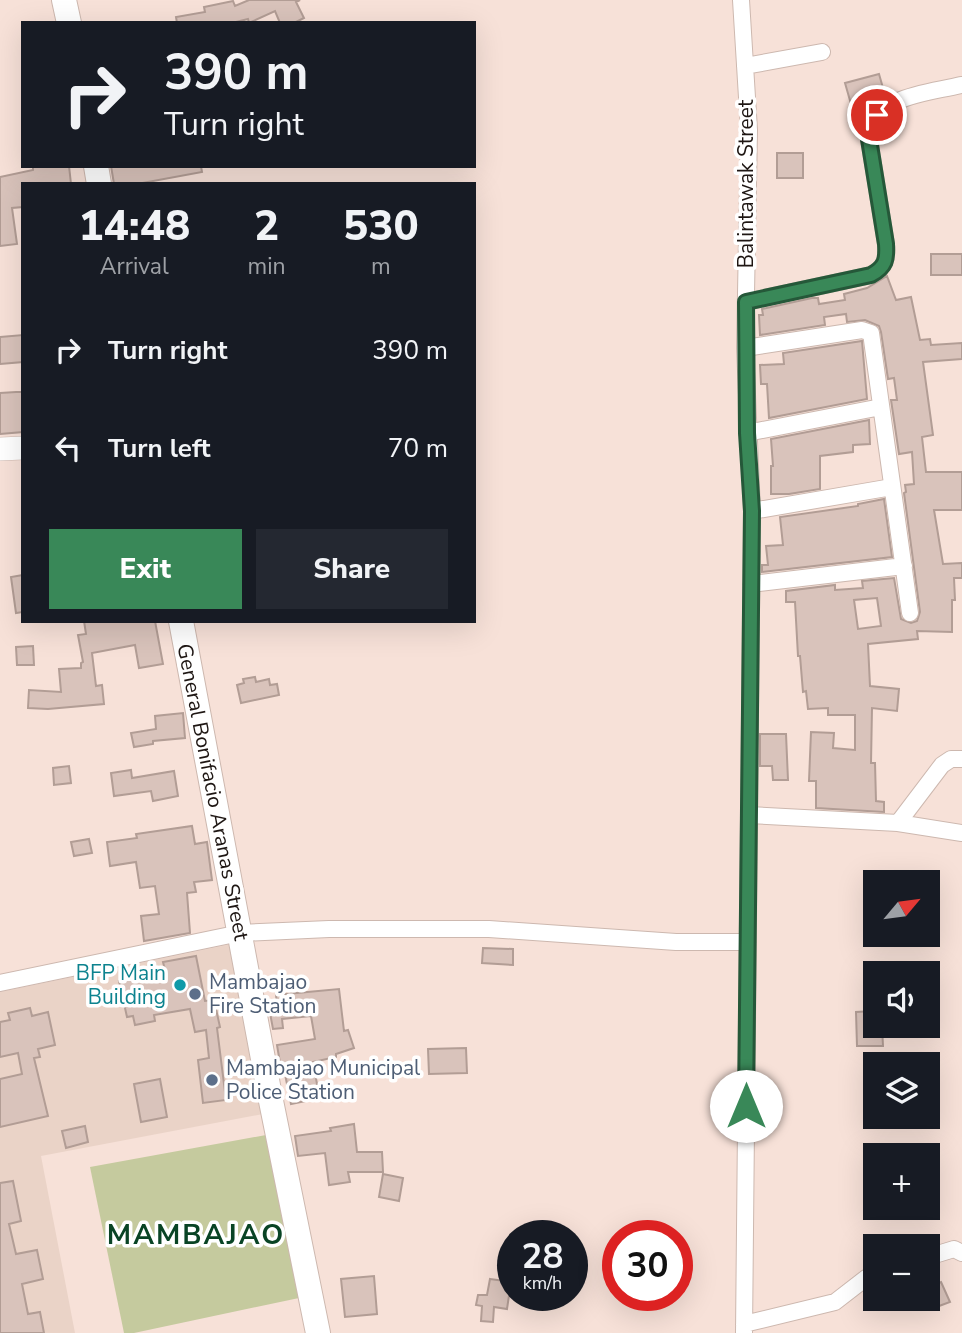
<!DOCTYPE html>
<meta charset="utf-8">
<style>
body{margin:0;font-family:"Nunito Sans",sans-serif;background:#242831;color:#f1f3f6;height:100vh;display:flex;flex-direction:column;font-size:26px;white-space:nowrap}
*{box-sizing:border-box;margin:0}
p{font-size:23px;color:#9ea1a6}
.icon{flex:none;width:38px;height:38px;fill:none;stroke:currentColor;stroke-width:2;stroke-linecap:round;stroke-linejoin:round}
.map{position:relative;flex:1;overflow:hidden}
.sheet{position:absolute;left:21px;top:182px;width:455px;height:441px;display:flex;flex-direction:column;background:#171b24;border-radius:0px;box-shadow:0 7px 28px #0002}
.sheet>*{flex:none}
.banner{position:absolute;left:21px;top:21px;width:455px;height:147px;border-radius:0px;box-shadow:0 7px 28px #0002;background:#171b24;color:#f1f3f6;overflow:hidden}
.needle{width:46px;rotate:61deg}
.controls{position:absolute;left:863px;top:870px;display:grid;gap:14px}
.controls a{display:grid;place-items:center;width:77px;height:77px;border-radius:0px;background:#171b24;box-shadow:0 7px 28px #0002;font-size:35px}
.speed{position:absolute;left:497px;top:1220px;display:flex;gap:14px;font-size:35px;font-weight:700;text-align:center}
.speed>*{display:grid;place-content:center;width:91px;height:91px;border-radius:50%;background:#171b24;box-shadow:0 7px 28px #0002;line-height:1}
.speed small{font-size:18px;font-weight:400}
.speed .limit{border:10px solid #d22;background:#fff;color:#111}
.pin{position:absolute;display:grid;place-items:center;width:60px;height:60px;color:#fff;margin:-30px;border:4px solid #fff;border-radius:50%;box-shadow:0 2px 7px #0007}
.me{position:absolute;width:77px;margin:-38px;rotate:0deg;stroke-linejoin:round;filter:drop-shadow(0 0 5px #0008)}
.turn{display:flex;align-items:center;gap:24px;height:147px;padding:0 28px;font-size:32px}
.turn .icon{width:91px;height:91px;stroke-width:2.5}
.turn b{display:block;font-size:49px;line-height:60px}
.eta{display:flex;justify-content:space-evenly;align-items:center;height:119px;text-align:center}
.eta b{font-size:42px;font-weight:800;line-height:49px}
.button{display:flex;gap:14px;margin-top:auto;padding:14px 28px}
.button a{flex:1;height:80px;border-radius:0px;background:#398858;color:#fff;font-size:28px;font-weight:800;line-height:80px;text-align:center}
.button a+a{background:#242831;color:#f1f3f6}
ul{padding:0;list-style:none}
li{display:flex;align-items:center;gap:21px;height:98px;padding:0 28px}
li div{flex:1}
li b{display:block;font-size:26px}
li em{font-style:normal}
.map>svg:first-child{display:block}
</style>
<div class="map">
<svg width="962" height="1333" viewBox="0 0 962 1333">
<rect width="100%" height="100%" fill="#f7e1d8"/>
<path fill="#ead3c7" d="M 232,944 L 263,1114 L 41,1156 L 75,1333 L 0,1333 L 0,992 Z"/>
<path fill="#c5ca9e" d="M 266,1135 L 299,1298 L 134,1333 L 124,1333 L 90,1167 Z"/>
<path fill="#d9c3bb" stroke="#b29d95" stroke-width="2" fill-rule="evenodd" d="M 249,0 L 300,0 L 296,2 L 304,18 L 294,23 L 280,23 L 275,11 L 249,23 L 248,19 L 232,23 L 177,23 L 176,17 L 205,12 L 204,7 L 233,1 L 235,6 Z
M 879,74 L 885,95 L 851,104 L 845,83 Z
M 777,153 L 803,153 L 803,178 L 777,178 Z
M 33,166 L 69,166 L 71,184 L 23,184 L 23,207 L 12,208 L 17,244 L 0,246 L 0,177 L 33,170 Z
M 111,166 L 201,166 L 202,172 L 137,184 L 114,184 Z
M 931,254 L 962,254 L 962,275 L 931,275 Z
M 887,276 L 896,300 L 911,297 L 920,340 L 930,339 L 931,345 L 962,343 L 962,359 L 923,362 L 933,435 L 922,437 L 926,472 L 962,472 L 962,510 L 934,510 L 943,564 L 962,563 L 962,578 L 954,578 L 955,600 L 952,600 L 952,632 L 917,631 L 918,639 L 868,644 L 870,686 L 899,689 L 897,711 L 872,708 L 871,763 L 875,763 L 876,801 L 884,802 L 884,812 L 816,808 L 816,781 L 809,781 L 811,732 L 834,733 L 833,748 L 855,750 L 855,715 L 828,715 L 828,708 L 808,709 L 806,691 L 803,692 L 800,656 L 798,656 L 795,602 L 786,602 L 786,591 L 835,585 L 835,590 L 863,588 L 862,581 L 894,578 L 901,619 L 911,623 L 917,621 L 920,612 L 904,493 L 906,492 L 905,485 L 914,484 L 912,452 L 899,454 L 891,400 L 897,400 L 894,378 L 888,379 L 881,332 L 879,326 L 865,320 L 847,322 L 846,314 L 824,317 L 825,325 L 760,335 L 759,315 L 763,315 L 762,309 L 812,298 L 818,298 L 819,304 L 845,300 L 844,294 L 867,288 ZM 877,598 L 881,626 L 858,629 L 854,600 Z
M 23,335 L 23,362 L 0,364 L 0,337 Z
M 862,341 L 867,399 L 769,418 L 767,384 L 761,384 L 760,365 L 784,364 L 783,353 Z
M 16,392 L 23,392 L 23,432 L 0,434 L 0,393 Z
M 869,420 L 870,444 L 853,445 L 853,452 L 820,456 L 820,489 L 789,494 L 771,494 L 771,466 L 773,466 L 771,439 Z
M 884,499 L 892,557 L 762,572 L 762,565 L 768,565 L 766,546 L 783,545 L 780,517 L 858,506 L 858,504 Z
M 23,575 L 23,612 L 16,613 L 11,577 Z
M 84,621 L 155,621 L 163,664 L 139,668 L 135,645 L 92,653 L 96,686 L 102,685 L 104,704 L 48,709 L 28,708 L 29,690 L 61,692 L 59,669 L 81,668 L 81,663 L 83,662 L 78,635 L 86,634 Z
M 33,646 L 34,665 L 17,665 L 16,647 Z
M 255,677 L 256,682 L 269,679 L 270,685 L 277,684 L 279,695 L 241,703 L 237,685 L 244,683 L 243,679 Z
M 183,713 L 185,738 L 153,741 L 153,744 L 134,747 L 131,733 L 156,729 L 155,716 Z
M 760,734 L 786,734 L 788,780 L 773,780 L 772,766 L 760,766 Z
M 69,766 L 71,783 L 54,785 L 53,768 Z
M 131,770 L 132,778 L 174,771 L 178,796 L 153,801 L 151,791 L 114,796 L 111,773 Z
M 192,826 L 195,844 L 207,842 L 212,880 L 194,882 L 196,892 L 187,893 L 190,933 L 144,941 L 141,916 L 159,914 L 155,886 L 140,888 L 136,862 L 110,866 L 107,842 L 137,838 L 136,834 Z
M 89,839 L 92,853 L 74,856 L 71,842 Z
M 483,948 L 513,949 L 513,965 L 482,963 Z
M 196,956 L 205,1001 L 214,1000 L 220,1027 L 217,1028 L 226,1100 L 203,1103 L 198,1060 L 209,1058 L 206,1030 L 195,1032 L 190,1009 L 154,1015 L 155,1021 L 135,1025 L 133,1016 L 127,1017 L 119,981 L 156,974 L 155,972 L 165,970 L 163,962 Z
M 339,989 L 344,1031 L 348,1030 L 354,1048 L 336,1054 L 336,1057 L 313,1062 L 317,1084 L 319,1088 L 328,1086 L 330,1096 L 291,1104 L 284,1069 L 281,1069 L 277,1045 L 315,1039 L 311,1016 L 282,1019 L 283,1028 L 273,1029 L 270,1013 L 278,1013 L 276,995 Z
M 30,1008 L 32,1016 L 48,1012 L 55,1045 L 38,1049 L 40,1057 L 34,1058 L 48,1116 L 0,1127 L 0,1079 L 22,1074 L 18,1053 L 0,1057 L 0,1022 L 10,1020 L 8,1013 Z
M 873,1011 L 875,1026 L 882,1026 L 883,1046 L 857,1046 L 856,1012 Z
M 466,1048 L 467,1073 L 429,1074 L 428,1049 Z
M 160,1079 L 167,1117 L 141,1122 L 134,1084 Z
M 354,1124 L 357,1152 L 382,1152 L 383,1172 L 348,1172 L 350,1182 L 329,1185 L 325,1153 L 298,1156 L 295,1136 L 331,1131 L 330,1128 Z
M 85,1126 L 88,1142 L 66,1148 L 62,1131 Z
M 383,1174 L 403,1178 L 399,1201 L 379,1197 Z
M 13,1181 L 21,1221 L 9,1224 L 16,1254 L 37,1250 L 43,1279 L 22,1284 L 28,1314 L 40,1312 L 44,1333 L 0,1333 L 0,1183 Z
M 374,1276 L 377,1314 L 345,1317 L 341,1279 Z
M 490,1279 L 511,1282 L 507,1309 L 494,1307 L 493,1322 L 481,1321 L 482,1306 L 476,1305 L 478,1295 L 487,1295 Z
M 941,1282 L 950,1302 L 939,1306 L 928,1296 L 928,1288 Z"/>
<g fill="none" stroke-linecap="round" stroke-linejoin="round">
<defs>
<path id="street" d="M 741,0 L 749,130 L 745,348 L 752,511 L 744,1333
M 745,66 L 822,52
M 746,302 L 871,275 C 886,267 887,259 886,244 L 868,133 C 878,95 929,93 961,85
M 745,348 L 862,330 L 871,333 L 910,613
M 747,433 L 881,407
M 752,511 L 892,487
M 751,584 L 904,566
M 749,815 L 898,823 L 962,833
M 898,823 L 942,765 L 951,759 L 962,759
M 0,983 L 240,933 L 329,929 L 489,929 L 676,942 L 748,942
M 928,1257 L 954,1249 L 962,1253
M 744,1324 L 835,1302 L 866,1278 L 875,1275"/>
<path id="secondary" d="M 0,449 L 23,448"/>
<path id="primary" d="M 64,0 L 69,23
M 96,166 L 99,184
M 181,621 L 270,1096 L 318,1333"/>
</defs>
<use href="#street" stroke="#cdb8af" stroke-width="18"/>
<use href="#secondary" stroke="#cdb8af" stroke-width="24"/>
<use href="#primary" stroke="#cdb8af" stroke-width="26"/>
<use href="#street" stroke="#fff" stroke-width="16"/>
<use href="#secondary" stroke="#fff" stroke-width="23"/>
<use href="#primary" stroke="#fff" stroke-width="24"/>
</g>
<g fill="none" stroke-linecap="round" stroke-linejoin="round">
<defs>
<path id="route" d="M 746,1106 L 752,511 L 747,433 L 746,302 L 871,275 C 886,267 887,259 886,244 L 868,133 L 870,124 L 877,115"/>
</defs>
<use href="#route" stroke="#255839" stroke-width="18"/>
<use href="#route" stroke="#398858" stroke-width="12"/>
</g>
<circle fill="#0f9aa8" stroke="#fff" stroke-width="2.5" cx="180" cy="985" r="7"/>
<g fill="#5c6f8a" stroke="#fff" stroke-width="2.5">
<circle cx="195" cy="994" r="7"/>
<circle cx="212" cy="1080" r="7"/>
</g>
<g text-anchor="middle" stroke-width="7" stroke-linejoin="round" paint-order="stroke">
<g font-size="21" fill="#1e1613" stroke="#fff">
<text transform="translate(746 184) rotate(-90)" y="7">Balintawak Street</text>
<text transform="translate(213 792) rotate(79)" y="7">General Bonifacio Aranas Street</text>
</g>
<g font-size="21" fill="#0d838f" stroke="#fff" text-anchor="end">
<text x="166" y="980">BFP Main<tspan x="166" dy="24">Building</tspan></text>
</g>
<g font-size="21" fill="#4e5e75" stroke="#fff" text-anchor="start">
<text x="209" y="989">Mambajao<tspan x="209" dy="24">Fire Station</tspan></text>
<text x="226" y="1075">Mambajao Municipal<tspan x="226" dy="24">Police Station</tspan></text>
</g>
<g font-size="28" font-weight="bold" letter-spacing="2" fill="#094425" stroke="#fff">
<text x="196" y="1244">MAMBAJAO</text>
</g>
</g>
</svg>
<div class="controls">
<a><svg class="needle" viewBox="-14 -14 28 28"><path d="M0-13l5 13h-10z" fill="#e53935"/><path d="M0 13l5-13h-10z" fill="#9ea1a6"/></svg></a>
<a><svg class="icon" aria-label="sound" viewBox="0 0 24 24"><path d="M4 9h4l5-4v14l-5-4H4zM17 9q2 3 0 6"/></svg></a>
<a><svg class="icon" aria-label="layers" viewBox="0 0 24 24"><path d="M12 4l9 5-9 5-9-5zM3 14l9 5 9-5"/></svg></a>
<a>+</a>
<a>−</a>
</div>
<div class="speed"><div>28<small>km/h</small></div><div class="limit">30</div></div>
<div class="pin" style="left:877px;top:115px;background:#d93025"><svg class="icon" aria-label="arrive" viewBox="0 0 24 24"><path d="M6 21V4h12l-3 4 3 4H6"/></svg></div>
<svg class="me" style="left:746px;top:1106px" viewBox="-20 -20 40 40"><circle r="19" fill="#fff"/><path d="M0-13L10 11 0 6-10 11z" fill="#398858"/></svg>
<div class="banner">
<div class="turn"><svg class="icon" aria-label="right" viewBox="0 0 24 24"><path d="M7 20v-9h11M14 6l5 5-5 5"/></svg><div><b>390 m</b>Turn right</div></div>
</div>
<section class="sheet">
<div class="eta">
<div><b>14:48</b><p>Arrival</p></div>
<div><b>2</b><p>min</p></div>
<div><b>530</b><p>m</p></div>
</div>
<ul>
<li><svg class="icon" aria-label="right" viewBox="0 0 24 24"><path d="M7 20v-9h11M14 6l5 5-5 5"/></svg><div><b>Turn right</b></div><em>390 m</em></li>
<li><svg class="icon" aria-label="left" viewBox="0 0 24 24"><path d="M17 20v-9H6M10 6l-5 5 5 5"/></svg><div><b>Turn left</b></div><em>70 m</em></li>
</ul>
<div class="button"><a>Exit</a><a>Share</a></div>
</section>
</div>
